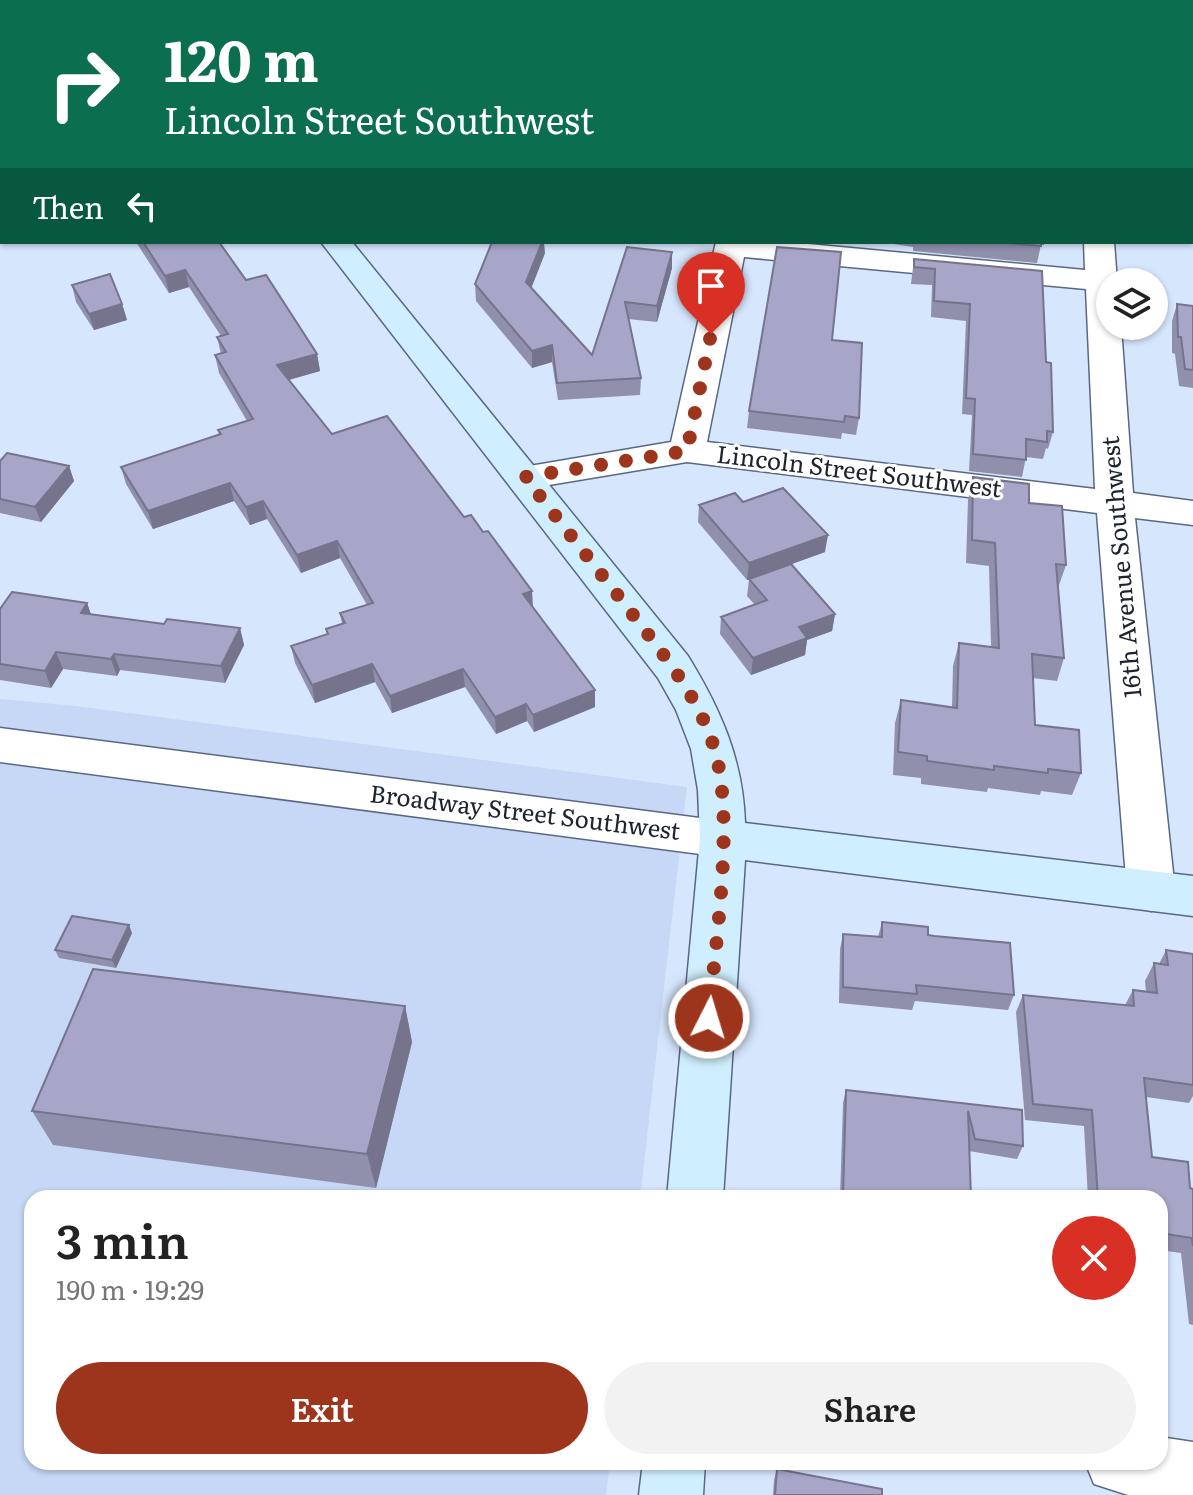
<!DOCTYPE html>
<meta charset="utf-8">
<style>
body{margin:0;font-family:Literata,serif;background:#f2f2f2;color:#222;height:100vh;display:flex;flex-direction:column;font-size:30px;white-space:nowrap}
*{box-sizing:border-box;margin:0}
p{font-size:26px;color:#767676}
.icon{flex:none;width:44px;height:44px;fill:none;stroke:currentColor;stroke-width:2;stroke-linecap:round;stroke-linejoin:round}
.map{position:relative;flex:1;overflow:hidden}
.drawer{position:absolute;left:24px;top:1190px;width:1144px;height:280px;display:flex;flex-direction:column;background:#fff;border-radius:24px;box-shadow:0 2px 6px #0004}
.drawer>*{flex:none}
.top-card{position:absolute;left:0px;top:0px;width:1194px;height:244px;box-shadow:0 2px 6px #0004;background:#0b6e4f;color:#fff;overflow:hidden}
.tools{position:absolute;left:1096px;top:268px;display:grid;gap:16px}
.tools a{display:grid;place-items:center;width:72px;height:72px;border-radius:50%;background:#fff;box-shadow:0 2px 6px #0004;font-size:40px}
.pin{position:absolute;display:grid;place-items:center;width:68px;height:68px;color:#fff;margin:-82px -34px;border-radius:50% 50% 50% 0;rotate:-45deg;box-shadow:0 0 8px #0007}
.pin .icon{rotate:45deg}
.me{position:absolute;width:88px;margin:-44px;rotate:5deg;stroke-linejoin:round;filter:drop-shadow(0 0 6px #0008)}
.turn{display:flex;align-items:center;gap:28px;height:168px;padding:0 32px;font-size:36px}
.turn .icon{width:104px;height:104px;stroke-width:2.5}
.turn b{display:block;font-size:56px;line-height:68px}
.then{display:flex;align-items:center;height:76px;padding:0 32px;background:#0003;gap:16px;font-size:30px}
.round{display:grid;place-items:center;flex:none;width:84px;height:84px;border-radius:42px;background:#f2f2f2}
.head{display:flex;align-items:center;justify-content:space-between;height:136px;padding:0 32px}
h1{font-size:48px;font-weight:600;line-height:60px}
.button{display:flex;gap:16px;margin-top:auto;padding:16px 32px}
.button a{flex:1;height:92px;border-radius:48px;background:#9d351d;color:#fff;font-size:32px;font-weight:600;line-height:92px;text-align:center}
.button a+a{background:#f2f2f2;color:#222}
.map>svg:first-child{display:block}
</style>
<div class="map">
<svg width="1193" height="1495" viewBox="0 0 1193 1495">
<rect width="100%" height="100%" fill="#d6e6fd"/>
<path fill="#c6d8f5" d="M 0,699 L 76,706 L 687,787 L 640,1198 L 32,1198 L 32,1462 L 610,1462 L 606,1495 L 0,1495 Z"/>
<g fill="none" stroke-linecap="round" stroke-linejoin="round">
<defs>
<path id="street" d="M 1067,0 L 1091,0 L 1091,2 L 1067,2 Z
M 716,242 L 787,242 L 1085,270 L 1084,242 L 1114,242 L 1117,282 L 1110,282 L 1110,326 L 1121,326 L 1133,493 L 1193,501 L 1193,525 L 1135,518 L 1175,891 L 1168,905 L 1151,911 L 1134,905 L 1127,891 L 1097,513 L 687,462 L 525,489 L 512,485 L 506,477 L 512,469 L 671,442 ZM 744,257 L 1086,289 L 1095,489 L 707,442 Z
M 0,728 L 723,821 L 739,826 L 746,839 L 739,852 L 723,857 L 0,762 Z
M 1160,1437 L 1193,1442 L 1193,1495 L 1128,1495 L 1094,1484 L 1085,1462 L 1160,1462 Z"/>
<path id="secondary" d="M 129,0 L 154,0 L 155,2 L 130,2 Z
M 321,242 L 352,242 L 688,656 C 721,710 743,760 745,823 L 1193,876 L 1193,916 L 745,860 L 723,1198 L 667,1198 L 700,839 L 698,790 L 691,749 L 676,710 L 658,678 Z
M 643,1462 L 705,1462 L 703,1495 L 639,1495 Z"/>
</defs>
<use href="#street" stroke="#586882" stroke-width="3"/>
<use href="#secondary" stroke="#586882" stroke-width="3"/>
<use href="#street" fill="#fff" fill-rule="evenodd"/>
<use href="#secondary" fill="#d0effe" fill-rule="evenodd"/>
</g>
<path fill="#908fac" d="M 136,242 L 219,242 L 246,280 L 317,354 L 320,371 L 289,380 L 332,434 L 533,607 L 595,707 L 534,732 L 527,721 L 496,734 L 465,687 L 392,713 L 375,682 L 315,703 L 295,663 L 291,646 L 327,634 L 326,629 L 342,624 L 340,613 L 367,605 L 340,558 L 301,573 L 267,519 L 250,525 L 234,501 L 153,529 L 126,484 L 121,467 L 219,435 L 218,430 L 247,421 L 219,373 L 215,355 L 221,354 L 217,337 L 221,336 L 189,287 L 169,293 Z
M 816,242 L 842,242 L 842,244 Z
M 881,242 L 1045,242 L 1044,245 L 1041,245 L 1037,263 L 913,251 L 913,247 Z
M 627,247 L 672,268 L 657,322 L 628,319 L 641,378 L 640,395 L 558,400 L 552,362 L 532,368 L 476,301 L 475,284 L 545,253 L 531,288 L 592,355 Z
M 914,259 L 1042,271 L 1046,362 L 1053,432 L 1048,449 L 1046,448 L 1043,459 L 1026,457 L 1022,477 L 969,471 L 972,415 L 962,414 L 966,321 L 931,317 L 932,285 L 911,284 Z
M 72,285 L 122,304 L 127,320 L 94,330 L 76,302 Z
M 1177,304 L 1193,306 L 1193,388 L 1179,386 L 1175,354 L 1172,353 L 1172,321 Z
M 832,340 L 859,418 L 856,435 L 842,433 L 841,439 L 747,428 L 749,411 Z
M 0,461 L 69,466 L 74,481 L 41,522 L 0,513 Z
M 973,477 L 1029,503 L 1066,565 L 1058,588 L 1064,658 L 1057,681 L 1033,678 L 1035,725 L 1081,773 L 1072,795 L 1041,791 L 1040,795 L 988,788 L 987,792 L 921,784 L 921,778 L 893,775 L 895,723 L 901,700 L 952,707 L 953,666 L 959,643 L 991,647 L 989,566 L 966,563 L 968,500 Z
M 743,502 L 825,552 L 792,564 L 835,614 L 832,631 L 807,640 L 805,655 L 751,675 L 720,634 L 721,617 L 755,605 L 747,596 L 749,580 L 747,580 L 698,522 L 699,505 Z
M 87,603 L 91,615 L 164,624 L 240,628 L 244,645 L 225,683 L 120,670 L 117,676 L 63,669 L 51,688 L 0,680 L 0,609 Z
M 882,922 L 928,935 L 1014,995 L 1008,1010 L 915,1001 L 912,1010 L 839,1003 L 840,949 L 843,934 L 878,937 Z
M 132,933 L 116,968 L 59,958 L 55,950 Z
M 1166,950 L 1193,954 L 1193,1096 L 1189,1103 L 1146,1097 L 1152,1157 L 1190,1188 L 1193,1189 L 1193,1325 L 1189,1324 L 1181,1253 L 1160,1250 L 1160,1198 L 1088,1198 L 1084,1126 L 1025,1120 L 1016,1012 L 1023,995 L 1125,1005 L 1133,990 L 1146,991 L 1145,981 L 1154,963 L 1159,964 Z
M 405,1006 L 412,1042 L 376,1188 L 53,1145 L 32,1111 Z
M 846,1090 L 1022,1110 L 1023,1146 L 1017,1159 L 969,1151 L 971,1198 L 840,1198 L 843,1103 Z
M 777,1469 L 882,1495 L 773,1495 L 774,1480 Z"/>
<path fill="#75748c" d="M 0,198 L 2,198 L 2,216 L 0,216 Z
M 542,242 L 544,242 L 545,253 L 527,299 L 526,282 Z
M 672,252 L 672,268 L 657,322 L 657,306 Z
M 185,270 L 189,287 L 169,293 L 165,276 Z
M 122,304 L 127,320 L 94,330 L 89,314 Z
M 552,345 L 552,362 L 532,368 L 532,351 Z
M 317,354 L 320,371 L 281,382 L 277,365 Z
M 69,466 L 74,481 L 41,522 L 35,507 Z
M 230,483 L 234,501 L 153,529 L 148,511 Z
M 263,501 L 267,519 L 250,525 L 246,507 Z
M 828,535 L 825,552 L 747,580 L 749,563 Z
M 337,541 L 340,558 L 301,573 L 297,555 Z
M 532,591 L 533,608 L 523,594 Z
M 87,603 L 93,620 L 81,613 Z
M 835,614 L 832,631 L 807,640 L 805,655 L 751,675 L 753,658 L 799,627 Z
M 240,628 L 244,645 L 225,683 L 221,666 Z
M 56,652 L 63,669 L 51,688 L 45,671 Z
M 114,654 L 120,670 L 117,676 L 111,659 Z
M 372,664 L 375,682 L 315,703 L 312,685 Z
M 463,669 L 465,687 L 392,713 L 390,696 Z
M 595,690 L 595,707 L 534,732 L 533,715 Z
M 526,704 L 527,721 L 496,734 L 495,717 Z
M 129,925 L 132,933 L 116,968 L 112,960 Z
M 405,1006 L 412,1042 L 376,1188 L 367,1154 Z"/>
<path fill="#a7a6c8" stroke="#75748c" stroke-width="2" d="M 0,0 L 83,0 L 85,2 L 2,2 L 2,8 L 0,5 Z
M 860,0 L 1031,0 L 1031,2 L 860,2 Z
M 1136,0 L 1178,0 L 1178,2 L 1136,2 Z
M 0,26 L 2,26 L 2,198 L 0,198 Z
M 1192,64 L 1193,64 L 1193,215 L 1192,215 Z
M 143,242 L 219,242 L 246,280 L 266,275 L 317,354 L 277,365 L 332,434 L 387,416 L 464,517 L 471,515 L 483,532 L 488,531 L 532,591 L 523,594 L 595,690 L 533,715 L 526,704 L 495,717 L 463,669 L 390,696 L 372,664 L 312,685 L 291,646 L 328,634 L 326,629 L 345,623 L 340,613 L 373,603 L 337,541 L 297,555 L 263,501 L 246,507 L 230,483 L 148,511 L 121,467 L 221,434 L 218,430 L 253,419 L 215,355 L 226,352 L 217,337 L 228,334 L 185,270 L 165,276 Z
M 492,242 L 542,242 L 526,282 L 592,355 L 627,247 L 672,252 L 657,306 L 625,302 L 641,378 L 557,383 L 552,345 L 532,351 L 475,284 Z
M 993,242 L 1041,242 L 1041,246 Z
M 777,247 L 841,252 L 832,340 L 862,343 L 859,418 L 845,416 L 844,422 L 749,411 Z
M 914,259 L 1042,271 L 1046,362 L 1051,363 L 1053,432 L 1047,431 L 1047,442 L 1026,439 L 1026,460 L 973,454 L 975,399 L 966,398 L 970,304 L 934,301 L 935,269 L 914,267 Z
M 110,274 L 122,304 L 89,314 L 72,285 Z
M 1177,304 L 1193,306 L 1193,370 L 1185,369 L 1181,337 L 1178,337 Z
M 7,453 L 69,466 L 35,507 L 0,499 L 0,461 Z
M 973,477 L 1029,484 L 1029,503 L 1062,506 L 1066,565 L 1056,564 L 1064,658 L 1032,654 L 1035,725 L 1079,730 L 1081,773 L 1048,769 L 1048,773 L 994,766 L 994,770 L 927,761 L 927,756 L 898,752 L 901,700 L 957,708 L 959,643 L 999,648 L 995,543 L 972,540 Z
M 783,488 L 828,535 L 749,563 L 699,505 L 735,493 L 743,502 Z
M 791,564 L 835,614 L 799,627 L 807,638 L 753,658 L 721,617 L 767,600 L 749,579 Z
M 12,592 L 87,603 L 81,613 L 164,624 L 167,619 L 240,628 L 221,666 L 114,654 L 111,659 L 56,652 L 45,671 L 0,664 L 0,609 Z
M 72,916 L 129,925 L 112,960 L 55,950 Z
M 882,922 L 928,927 L 928,935 L 934,936 L 1010,943 L 1014,995 L 916,985 L 917,994 L 843,987 L 843,934 L 882,937 Z
M 1166,950 L 1193,954 L 1193,1085 L 1144,1078 L 1152,1157 L 1188,1162 L 1190,1188 L 1193,1189 L 1193,1246 L 1192,1238 L 1160,1233 L 1160,1198 L 1098,1198 L 1092,1110 L 1033,1104 L 1023,995 L 1134,1006 L 1133,990 L 1157,993 L 1154,963 L 1168,965 Z
M 93,969 L 405,1006 L 367,1154 L 32,1111 Z
M 846,1090 L 1022,1110 L 1023,1146 L 975,1139 L 968,1111 L 971,1198 L 853,1198 L 843,1197 Z
M 777,1469 L 882,1489 L 882,1495 L 775,1495 Z"/>
<g fill="none" stroke-linecap="round" stroke-linejoin="round">
<path stroke="#9d351d" stroke-width="14" stroke-dasharray="0 25.2" d="M 709,1018 C 715,942 735,822 715,751 C 700,698 663,654 630,611 C 595,566 560,522 525,477 L 687,451 L 711,334"/>
</g>
<g text-anchor="middle" stroke-width="6" stroke-linejoin="round" paint-order="stroke">
<g font-size="24" fill="#1d242f" stroke="#fff">
<text transform="translate(859 472) rotate(7)" y="8">Lincoln Street Southwest</text>
<text transform="translate(1122 567) rotate(-95)" y="8">16th Avenue Southwest</text>
<text transform="translate(525 813) rotate(7)" y="8">Broadway Street Southwest</text>
</g>
</g>
</svg>
<div class="tools">
<a><svg class="icon" aria-label="layers" viewBox="0 0 24 24"><path d="M12 4l9 5-9 5-9-5zM3 14l9 5 9-5"/></svg></a>
</div>
<div class="pin" style="left:711px;top:334px;background:#d93025"><svg class="icon" aria-label="arrive" viewBox="0 0 24 24"><path d="M6 21V4h12l-3 4 3 4H6"/></svg></div>
<svg class="me" style="left:709px;top:1018px" viewBox="-20 -20 40 40"><circle r="17" fill="#9d351d" stroke="#fff" stroke-width="3"/><path d="M0-11L8 9 0 5-8 9z" fill="#fff"/></svg>
<div class="top-card">
<div class="turn"><svg class="icon" aria-label="right" viewBox="0 0 24 24"><path d="M7 20v-9h11M14 6l5 5-5 5"/></svg><div><b>120 m</b>Lincoln Street Southwest</div></div>
<div class="then">Then<svg class="icon" aria-label="left" viewBox="0 0 24 24"><path d="M17 20v-9H6M10 6l-5 5 5 5"/></svg></div>
</div>
<section class="drawer">
<div class="head"><div><h1>3 min</h1><p>190 m · 19:29</p></div><a class="round" style="background:#d93025;color:#fff"><svg class="icon" aria-label="close" viewBox="0 0 24 24"><path d="M6 6l12 12M18 6L6 18"/></svg></a></div>
<div class="button"><a>Exit</a><a>Share</a></div>
</section>
</div>
